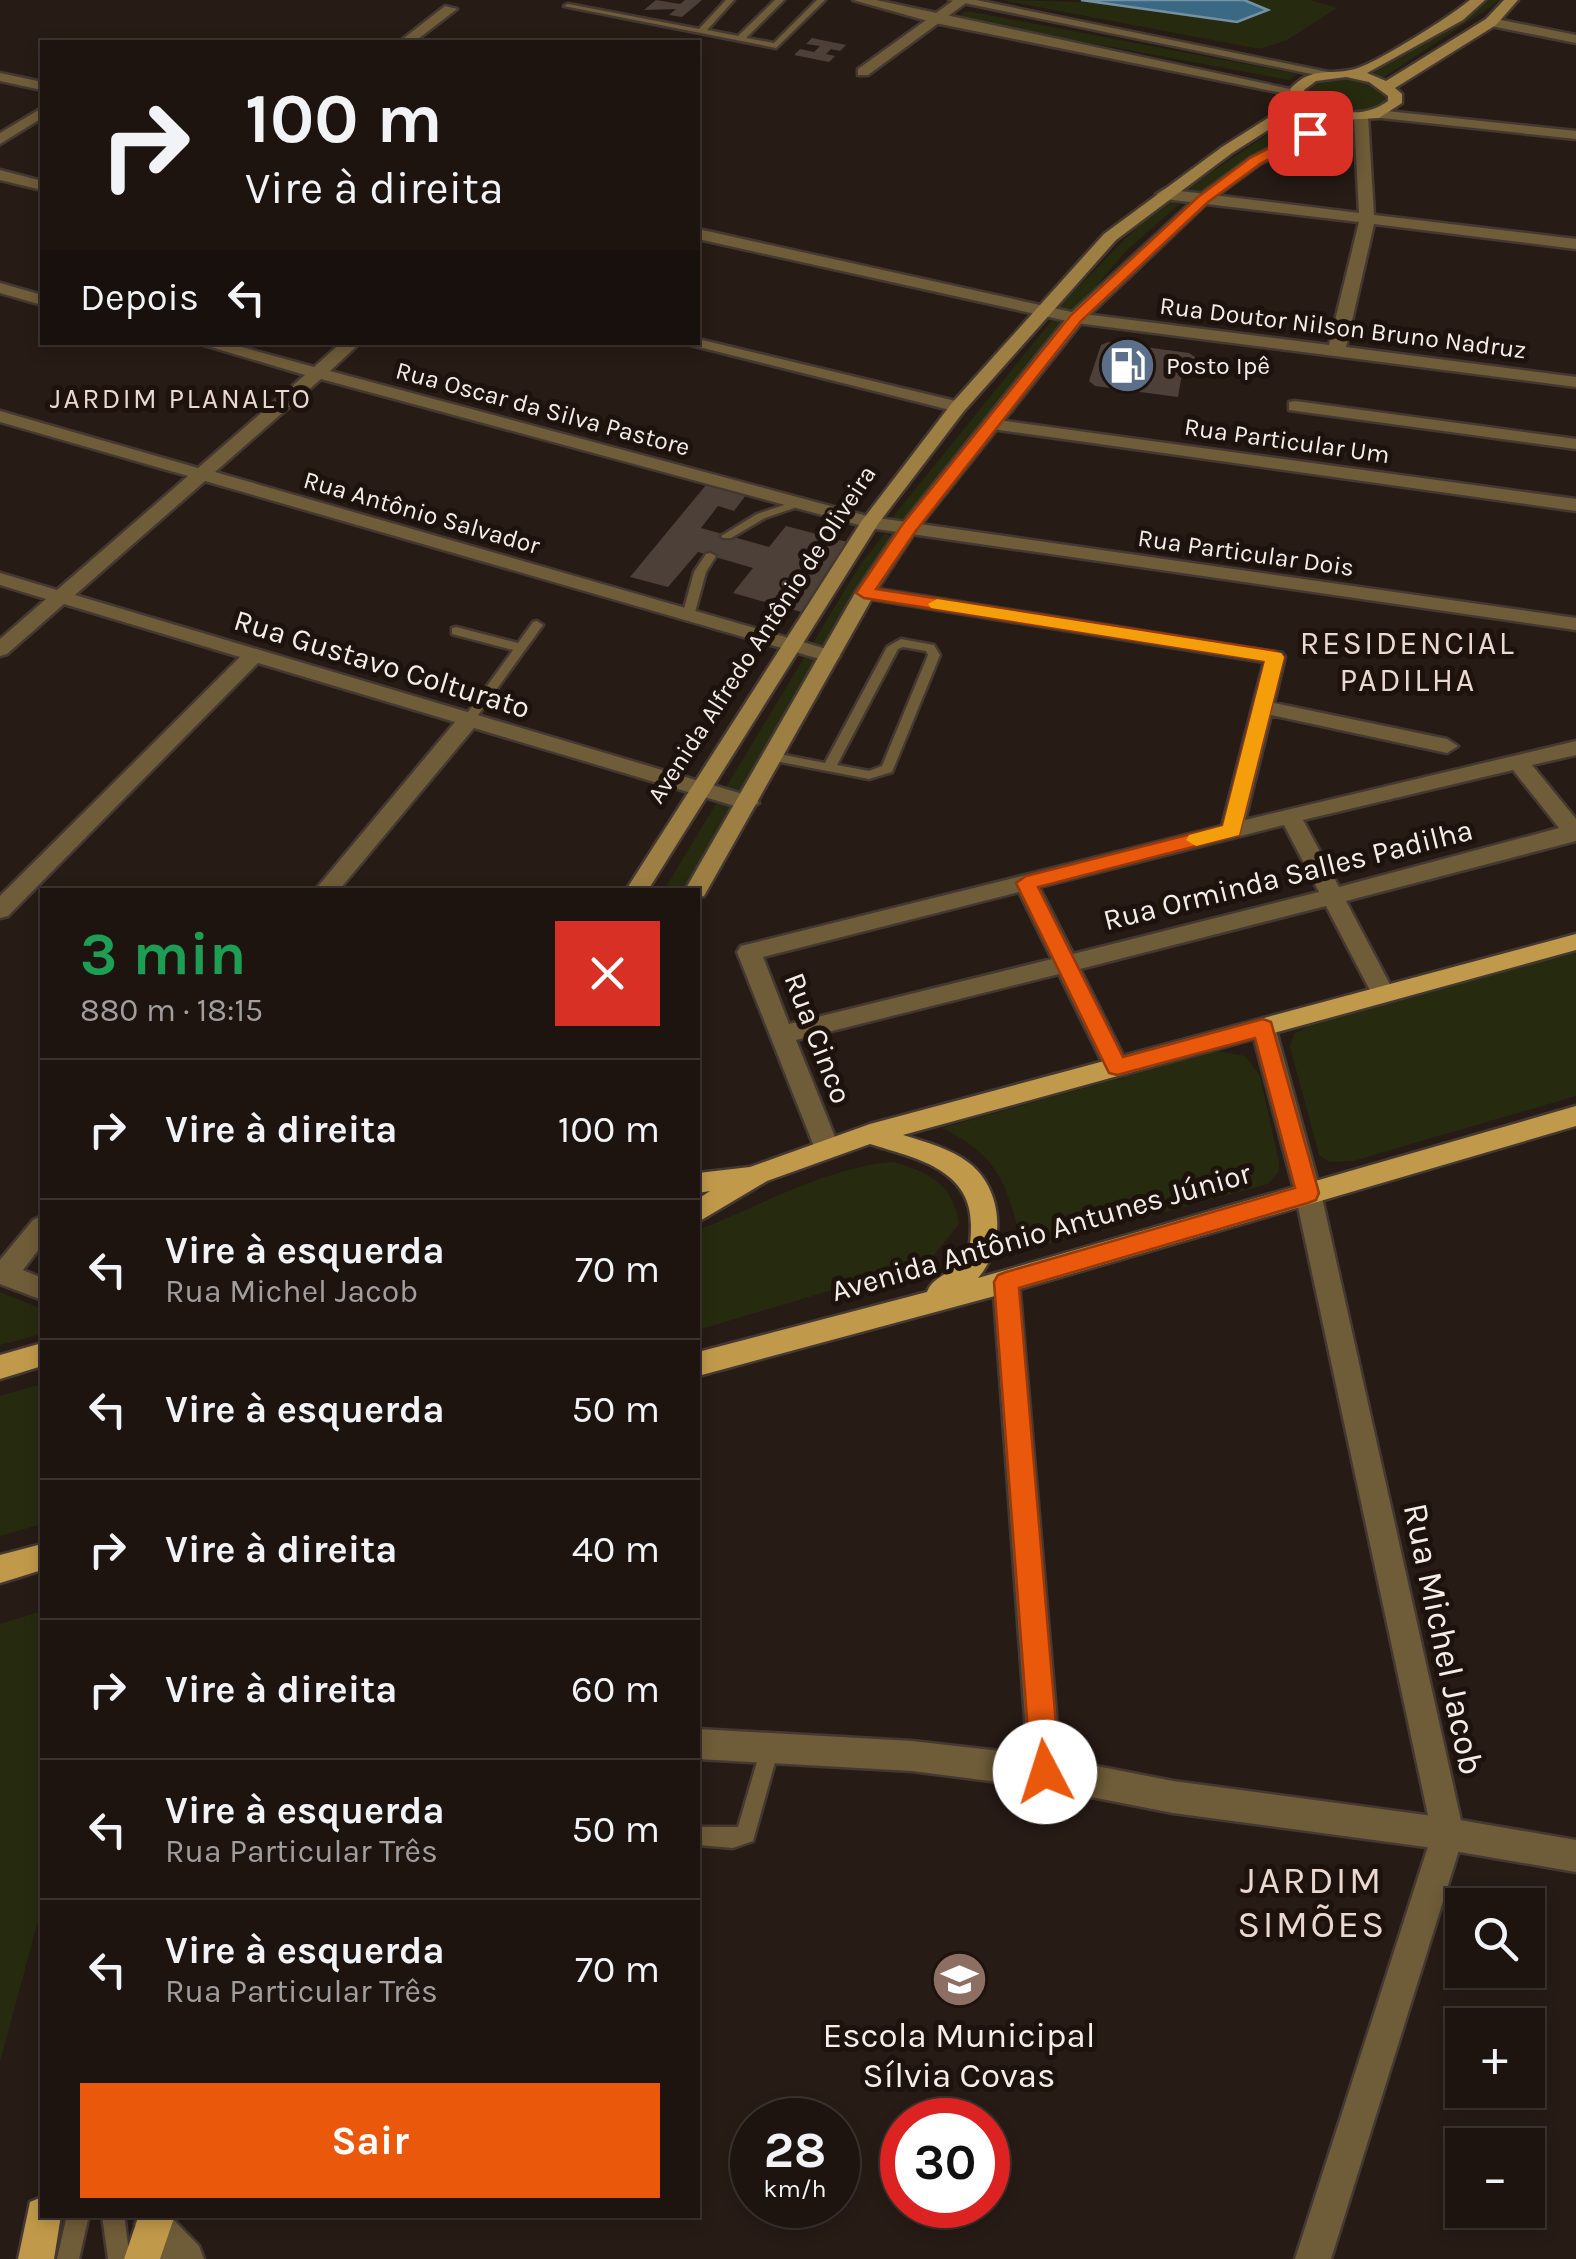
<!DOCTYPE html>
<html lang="pt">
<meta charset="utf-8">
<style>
body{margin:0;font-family:Karla,sans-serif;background:#251d19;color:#f1f3f6;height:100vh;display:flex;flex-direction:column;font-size:38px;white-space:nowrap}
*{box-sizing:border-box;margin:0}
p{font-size:32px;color:#a09e9f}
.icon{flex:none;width:55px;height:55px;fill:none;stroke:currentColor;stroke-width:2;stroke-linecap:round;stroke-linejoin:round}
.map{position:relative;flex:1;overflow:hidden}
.side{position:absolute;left:40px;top:888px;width:660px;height:1330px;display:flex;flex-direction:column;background:#1d1410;border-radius:0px;box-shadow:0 5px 15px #0003,0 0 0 2px #3b3330}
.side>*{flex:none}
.guide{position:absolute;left:40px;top:40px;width:660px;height:305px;border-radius:0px;box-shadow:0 5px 15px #0003,0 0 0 2px #3b3330;background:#1d1410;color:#f1f3f6;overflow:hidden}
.controls{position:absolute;left:1445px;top:1888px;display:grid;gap:20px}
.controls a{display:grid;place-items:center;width:100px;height:100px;border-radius:0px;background:#1d1410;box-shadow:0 5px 15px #0003,0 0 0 2px #3b3330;font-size:50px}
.speed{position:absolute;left:730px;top:2098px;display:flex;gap:20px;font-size:50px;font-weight:700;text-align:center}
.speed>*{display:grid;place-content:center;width:130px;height:130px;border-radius:50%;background:#1d1410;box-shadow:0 5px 15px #0003,0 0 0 2px #3b3330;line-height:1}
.speed small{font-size:25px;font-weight:400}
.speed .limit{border:15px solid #d22;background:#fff;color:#111}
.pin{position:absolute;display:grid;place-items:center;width:85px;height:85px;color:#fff;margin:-42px;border-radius:20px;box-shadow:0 5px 15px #0006}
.me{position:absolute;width:110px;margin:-55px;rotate:355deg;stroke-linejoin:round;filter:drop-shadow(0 0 8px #0008)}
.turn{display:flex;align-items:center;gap:35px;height:210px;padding:0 40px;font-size:45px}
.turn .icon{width:130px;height:130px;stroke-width:2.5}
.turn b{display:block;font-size:70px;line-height:85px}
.then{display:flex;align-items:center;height:95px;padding:0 40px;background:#0003;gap:20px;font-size:38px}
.round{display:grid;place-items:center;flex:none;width:105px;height:105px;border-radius:0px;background:#251d19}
.headline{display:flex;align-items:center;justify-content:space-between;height:170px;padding:0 40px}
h1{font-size:60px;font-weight:700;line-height:75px;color:#1e9e55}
.primary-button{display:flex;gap:20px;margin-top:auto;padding:20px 40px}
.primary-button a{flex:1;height:115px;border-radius:0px;background:#ea580c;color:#fff;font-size:40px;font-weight:700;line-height:115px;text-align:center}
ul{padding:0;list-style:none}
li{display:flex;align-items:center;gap:30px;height:140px;padding:0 40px;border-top:2px solid #3b3330}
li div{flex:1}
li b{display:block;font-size:38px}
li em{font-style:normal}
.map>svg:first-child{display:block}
</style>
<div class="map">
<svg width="1576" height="2259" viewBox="0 0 1576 2259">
<rect width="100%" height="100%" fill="#271b15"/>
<path fill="#262b0f" d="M 1002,0 L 1265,7 L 1244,0 L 1310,0 L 1337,8 L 1287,40 L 1260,49 Z
M 1486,0 L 1501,0 L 1381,79 L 1369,75 L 1441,34 Z
M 967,11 L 1298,74 L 1289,80 L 961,19 L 960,15 Z
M 1350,77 L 1369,81 L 1387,93 L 1385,103 C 1362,118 1325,114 1306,94 L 1308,85 L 1320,78 Z
M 1306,109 L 1320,115 C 1278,143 1234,166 1194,196 L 1180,193 Z
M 1163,200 L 1183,201 L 1126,251 L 1074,312 L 1059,307 Z
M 1063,318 L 1068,321 L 904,522 L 895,522 L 891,519 L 1053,319 Z
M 885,533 L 892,536 L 684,890 L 664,890 L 860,565 Z
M 1576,952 L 1576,1096 L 1353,1161 L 1330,1162 L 1319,1155 L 1290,1047 L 1294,1034 L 1308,1026 Z
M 1217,1051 L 1245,1056 L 1260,1076 L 1279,1162 L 1279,1171 L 1268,1184 L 1025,1250 C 1005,1188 1006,1160 942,1128 Z
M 892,1162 C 927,1170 955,1186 959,1224 L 929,1261 L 698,1330 L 698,1230 C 760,1206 825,1168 892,1162 Z
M 0,1292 L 42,1309 L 42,1334 L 0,1345 Z
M 42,1384 L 42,1524 L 0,1536 L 0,1396 Z
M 42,1611 L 42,1906 L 0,2062 L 0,1624 Z"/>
<path fill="#3b6984" stroke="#7391a2" stroke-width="2.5" d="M 1081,0 L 1244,0 L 1268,10 L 1237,22 Z"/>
<path fill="#4d4039" d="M 656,0 L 680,4 L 685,0 L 702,0 L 682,17 L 669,15 L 676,9 L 644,10 Z
M 812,38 L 846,45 L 840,51 L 831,49 L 826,54 L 835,56 L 829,62 L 794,55 L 800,49 L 814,52 L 820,46 L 806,44 Z
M 1108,342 L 1189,353 L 1195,357 L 1194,367 L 1183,368 L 1178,397 L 1095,386 L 1089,381 L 1101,345 Z
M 706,485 L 746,495 L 734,511 L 718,506 L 701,528 L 769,547 L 786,526 L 851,543 L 801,612 L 733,593 L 753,568 L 698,552 L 668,587 L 630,577 Z"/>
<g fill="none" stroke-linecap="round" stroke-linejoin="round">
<defs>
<path id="service" d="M 726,0 L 734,0 L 707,30 L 738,36 L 775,0 L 784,0 L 746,38 L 774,43 L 817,0 L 825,0 L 776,48 L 564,6 L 568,4 L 699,29 Z
M 799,500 L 805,503 L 803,505 L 765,518 L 731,538 L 723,538 L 721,536 L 757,514 Z
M 710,553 L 716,556 L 706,572 L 694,616 L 692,619 L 684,619 L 682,616 L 694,572 L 706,554 Z
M 537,621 L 543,625 L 471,725 L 463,725 L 463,719 L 513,650 L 452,634 L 452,628 L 456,627 L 518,643 L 533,622 Z
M 901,639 L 934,645 L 940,655 L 892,772 L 869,779 L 770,760 L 770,754 L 774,753 L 825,763 L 887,647 ZM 903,647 L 926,651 L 928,655 L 882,766 L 869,771 L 837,765 L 898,649 Z
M 770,1739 L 777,1741 L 779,1748 L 753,1841 L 733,1848 L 698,1845 L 698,1827 L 738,1827 L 761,1748 L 763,1741 Z
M 67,2215 L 89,2215 L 79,2259 L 57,2259 Z
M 102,2215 L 124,2215 L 130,2259 L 108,2259 Z"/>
<path id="minor" d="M 954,0 L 970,0 L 868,75 L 858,75 L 858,69 Z
M 445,6 L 457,9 L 414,42 L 399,42 Z
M 0,73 L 42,82 L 42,90 L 0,81 Z
M 42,108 L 42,118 L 0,144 L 0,133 Z
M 1377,110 L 1576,131 L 1576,139 L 1372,117 L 1372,111 Z
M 1361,112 L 1368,116 L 1374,215 L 1576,239 L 1576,249 L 1374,224 L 1346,347 L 1576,377 L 1576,387 L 1076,323 L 698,239 L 698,229 L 1076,313 L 1329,345 L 1359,222 L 1164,199 L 1156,194 L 1164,189 L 1359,213 L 1354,116 Z
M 0,170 L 42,181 L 42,190 L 0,180 Z
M 0,283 L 42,295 L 42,305 L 0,293 Z
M 698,339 L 964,403 L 967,407 L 958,412 L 679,342 L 698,342 Z
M 194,342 L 223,342 L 314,367 L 342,342 L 361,342 L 330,371 L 871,517 L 1576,618 L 1576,630 L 870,528 L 321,379 L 215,472 L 837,652 L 840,656 L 837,660 L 823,660 L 205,481 L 75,595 L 756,798 L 759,803 L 748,810 L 474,728 L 339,890 L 315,890 L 455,722 L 258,663 L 8,916 L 0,918 L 0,896 L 240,657 L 64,604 L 7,654 L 0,656 L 0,639 L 46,599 L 0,585 L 0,573 L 57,590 L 188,476 L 0,422 L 0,411 L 198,468 L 305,375 Z
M 1295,401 L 1576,439 L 1576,449 L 1289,410 L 1289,402 Z
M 991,419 L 1576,499 L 1576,511 L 985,428 L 985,420 Z
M 865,587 L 1282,653 L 1285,657 L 1274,703 L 1447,739 L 1458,746 L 1447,753 L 1271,715 L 1245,820 L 1576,741 L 1576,755 L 1532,765 L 1576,819 L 1576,841 L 1346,901 L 1395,994 L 1383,1003 L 1375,1000 L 1326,906 L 1080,969 L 1129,1067 L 1126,1074 L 1108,1074 L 1059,974 L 796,1040 L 839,1147 L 835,1154 L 817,1154 L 737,952 L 741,946 L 1222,826 L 1264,662 L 858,597 L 858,589 ZM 1513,770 L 1559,828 L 1339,887 L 1303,820 ZM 1284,825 L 1319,892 L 1073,954 L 1039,887 ZM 1019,892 L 1052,959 L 789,1024 L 763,957 Z
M 1263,1018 L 1275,1027 L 1321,1193 L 1464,1834 L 1331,2259 L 1295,2259 L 1432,1834 L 1295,1193 L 1251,1027 Z
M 42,1216 L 42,1245 L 23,1270 L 42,1278 L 42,1300 L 0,1284 L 0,1260 L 33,1220 Z
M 1006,1271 L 1015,1274 L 1019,1282 L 1061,1772 L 1056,1783 L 1045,1788 L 1034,1783 L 1029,1772 L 993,1282 L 997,1274 Z
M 139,2215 L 169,2215 L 199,2246 L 204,2259 L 161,2259 L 140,2237 L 135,2224 Z"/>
<path id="tertiary" d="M 853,0 L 876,0 L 1304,92 L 1297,96 L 935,23 Z
M 949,0 L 976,0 L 1333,73 L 1326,77 Z
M 1491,18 L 1576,35 L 1576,43 L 1486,25 L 1486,19 Z
M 698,1729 L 912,1741 L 1045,1756 L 1173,1781 L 1448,1818 L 1576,1840 L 1576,1872 L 1448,1850 L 1173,1813 L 1045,1788 L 912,1771 L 698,1759 Z"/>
<path id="secondary" d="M 1470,0 L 1485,0 L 1463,20 L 1367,73 L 1386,81 L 1486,19 L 1504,0 L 1518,0 L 1496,25 L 1395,88 L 1402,94 L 1402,103 L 1379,118 L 1344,120 L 1260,164 L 1208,202 L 1082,322 L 915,532 L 875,593 L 704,896 L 698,897 L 698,890 L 685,890 L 855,593 L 901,525 L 1070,314 L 1198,196 L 1250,158 L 1328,117 L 1304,107 L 1232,153 L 1116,240 L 964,411 L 878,524 L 648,890 L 626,890 L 861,522 L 952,403 L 1104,234 L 1222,147 L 1295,101 L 1290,89 C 1313,65 1328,76 1355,69 C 1377,63 1451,16 1470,0 ZM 1346,77 L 1369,82 L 1388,96 L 1388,101 C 1363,120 1330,113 1306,95 L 1304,90 L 1316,81 Z"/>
<path id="primary" d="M 1576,934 L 1576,950 L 903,1135 C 925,1142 950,1148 969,1163 C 1004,1190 1006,1246 978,1278 L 1576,1106 L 1576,1126 L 1006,1293 L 698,1376 L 698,1352 L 927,1292 C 933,1275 957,1272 966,1255 C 971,1247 971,1234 971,1225 C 971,1168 914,1158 870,1144 L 767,1181 L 698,1222 L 698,1199 L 710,1191 L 698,1193 L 698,1173 L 750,1167 L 870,1124 Z
M 42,1343 L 42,1366 L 0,1379 L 0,1355 Z
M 42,1544 L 42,1570 L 0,1583 L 0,1555 Z
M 42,2197 L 42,2215 L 61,2215 L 54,2259 L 18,2259 L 30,2202 Z
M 139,2215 L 175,2215 L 160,2259 L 124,2259 Z"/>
</defs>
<use href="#service" stroke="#443833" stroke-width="5"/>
<use href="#minor" stroke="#443833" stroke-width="5"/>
<use href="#tertiary" stroke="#443833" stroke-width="5"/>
<use href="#secondary" stroke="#443833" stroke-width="5"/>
<use href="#primary" stroke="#443833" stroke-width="5"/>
<use href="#service" fill="#6f5c38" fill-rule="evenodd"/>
<use href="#minor" fill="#6f5c38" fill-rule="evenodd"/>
<use href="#tertiary" fill="#6f5c38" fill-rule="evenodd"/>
<use href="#secondary" fill="#9d7e43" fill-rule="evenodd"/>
<use href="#primary" fill="#c1994a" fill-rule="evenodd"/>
</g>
<path fill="#ea580c" stroke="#983908" stroke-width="2.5" d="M 1305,130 L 1316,133 L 1260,164 L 1208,202 L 1081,321 L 915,532 L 876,589 L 1275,651 L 1284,657 L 1239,835 L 1038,887 L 1123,1057 L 1263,1019 L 1271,1022 L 1319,1193 L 1316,1200 L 1308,1203 L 1019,1288 L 1060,1772 L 1055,1782 L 1045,1786 L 1035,1782 L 1031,1772 L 994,1282 L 998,1275 L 1006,1272 L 1295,1188 L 1255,1038 L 1117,1075 L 1109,1073 L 1016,883 L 1026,876 L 1223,826 L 1265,661 L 864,598 L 856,593 L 902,525 L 1071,315 L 1198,197 L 1250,158 Z"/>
<path fill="#f59e0b" d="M 937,599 L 1281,653 L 1284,657 L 1239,835 L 1196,846 L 1186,840 L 1189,835 L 1223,826 L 1265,661 L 931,608 L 928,604 Z"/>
<defs>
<symbol id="fuel-disc" viewBox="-11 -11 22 22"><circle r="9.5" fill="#5c6f8a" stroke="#1d120c"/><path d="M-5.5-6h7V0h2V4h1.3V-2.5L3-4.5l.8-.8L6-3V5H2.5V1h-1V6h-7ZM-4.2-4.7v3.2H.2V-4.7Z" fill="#fff"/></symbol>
<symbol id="school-disc" viewBox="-11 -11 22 22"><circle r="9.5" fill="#8d6e63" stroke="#1d120c"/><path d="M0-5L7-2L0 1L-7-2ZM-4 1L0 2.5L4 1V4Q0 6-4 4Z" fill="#fff"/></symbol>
</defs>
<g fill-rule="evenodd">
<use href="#fuel-disc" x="1096" y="334" width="63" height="63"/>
<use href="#school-disc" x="928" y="1948" width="63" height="63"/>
</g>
<g text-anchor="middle" stroke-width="10" stroke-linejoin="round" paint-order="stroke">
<g font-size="25" fill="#f5ede9" stroke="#1d120c">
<text transform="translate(1343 327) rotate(7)" y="9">Rua Doutor Nilson Bruno Nadruz</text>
<text transform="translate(543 408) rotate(15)" y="9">Rua Oscar da Silva Pastore</text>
<text transform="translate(1287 440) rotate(8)" y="9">Rua Particular Um</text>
<text transform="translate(422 512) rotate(16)" y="9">Rua Antônio Salvador</text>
<text transform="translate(1246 552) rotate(8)" y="9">Rua Particular Dois</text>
<text transform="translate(761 634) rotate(-57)" y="9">Avenida Alfredo Antônio de Oliveira</text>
</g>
<g font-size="25" fill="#f5ede9" stroke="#1d120c" text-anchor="start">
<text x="1166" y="374">Posto Ipê</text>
</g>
<g font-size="28" letter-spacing="2.5" fill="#ead9d1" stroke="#1d120c">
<text x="181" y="408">JARDIM PLANALTO</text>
</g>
<g font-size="30" fill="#f5ede9" stroke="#1d120c">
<text transform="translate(382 664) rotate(17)" y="10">Rua Gustavo Colturato</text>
<text transform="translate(1288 875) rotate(-14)" y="10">Rua Orminda Salles Padilha</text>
<text transform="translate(818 1038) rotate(69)" y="10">Rua Cinco</text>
<text transform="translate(1041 1232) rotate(-16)" y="10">Avenida Antônio Antunes Júnior</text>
</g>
<g font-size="32" letter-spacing="2.5" fill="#ead9d1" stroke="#1d120c">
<text x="1408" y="654">RESIDENCIAL<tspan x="1408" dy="37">PADILHA</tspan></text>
</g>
<g font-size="35" fill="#f5ede9" stroke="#1d120c">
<text transform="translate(1444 1639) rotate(78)" y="12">Rua Michel Jacob</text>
</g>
<g font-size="35" fill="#f5ede9" stroke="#1d120c">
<text x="959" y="2047">Escola Municipal<tspan x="959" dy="40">Sílvia Covas</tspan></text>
</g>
<g font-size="38" letter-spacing="2.5" fill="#ead9d1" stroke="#1d120c">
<text x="1312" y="1893">JARDIM<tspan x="1312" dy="44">SIMÕES</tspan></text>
</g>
</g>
</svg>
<div class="controls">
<a><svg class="icon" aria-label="search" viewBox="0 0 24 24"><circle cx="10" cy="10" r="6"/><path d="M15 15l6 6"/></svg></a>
<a>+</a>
<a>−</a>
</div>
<div class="speed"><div>28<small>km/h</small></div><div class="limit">30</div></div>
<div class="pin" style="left:1310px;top:133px;background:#d93025"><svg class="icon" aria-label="arrive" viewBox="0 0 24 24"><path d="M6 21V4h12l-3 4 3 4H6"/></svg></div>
<svg class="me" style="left:1045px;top:1772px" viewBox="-20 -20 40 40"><circle r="19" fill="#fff"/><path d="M0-13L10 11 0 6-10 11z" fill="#ea580c"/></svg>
<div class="guide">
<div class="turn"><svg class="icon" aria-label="right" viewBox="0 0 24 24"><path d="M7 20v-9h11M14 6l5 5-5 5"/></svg><div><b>100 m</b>Vire à direita</div></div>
<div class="then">Depois<svg class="icon" aria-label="left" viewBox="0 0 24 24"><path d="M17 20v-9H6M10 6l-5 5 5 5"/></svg></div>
</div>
<section class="side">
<div class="headline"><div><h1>3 min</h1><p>880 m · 18:15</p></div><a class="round" style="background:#d93025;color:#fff"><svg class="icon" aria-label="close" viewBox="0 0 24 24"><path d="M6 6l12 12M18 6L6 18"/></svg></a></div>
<ul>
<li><svg class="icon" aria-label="right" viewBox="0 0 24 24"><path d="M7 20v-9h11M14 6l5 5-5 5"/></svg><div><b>Vire à direita</b></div><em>100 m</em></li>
<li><svg class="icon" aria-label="left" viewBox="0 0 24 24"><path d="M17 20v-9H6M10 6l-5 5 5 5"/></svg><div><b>Vire à esquerda</b><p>Rua Michel Jacob</p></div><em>70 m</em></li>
<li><svg class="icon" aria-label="left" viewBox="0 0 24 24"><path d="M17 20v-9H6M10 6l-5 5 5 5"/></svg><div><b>Vire à esquerda</b></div><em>50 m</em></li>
<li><svg class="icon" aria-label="right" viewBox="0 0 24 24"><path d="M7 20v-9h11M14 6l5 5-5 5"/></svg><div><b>Vire à direita</b></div><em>40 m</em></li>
<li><svg class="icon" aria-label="right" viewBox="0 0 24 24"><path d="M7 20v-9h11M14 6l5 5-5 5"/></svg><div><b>Vire à direita</b></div><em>60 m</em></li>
<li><svg class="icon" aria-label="left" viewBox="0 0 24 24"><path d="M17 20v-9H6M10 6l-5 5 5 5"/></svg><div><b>Vire à esquerda</b><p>Rua Particular Três</p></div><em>50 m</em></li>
<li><svg class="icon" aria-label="left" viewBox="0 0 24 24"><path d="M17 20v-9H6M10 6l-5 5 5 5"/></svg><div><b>Vire à esquerda</b><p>Rua Particular Três</p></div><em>70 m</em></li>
</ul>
<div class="primary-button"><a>Sair</a></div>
</section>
</div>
